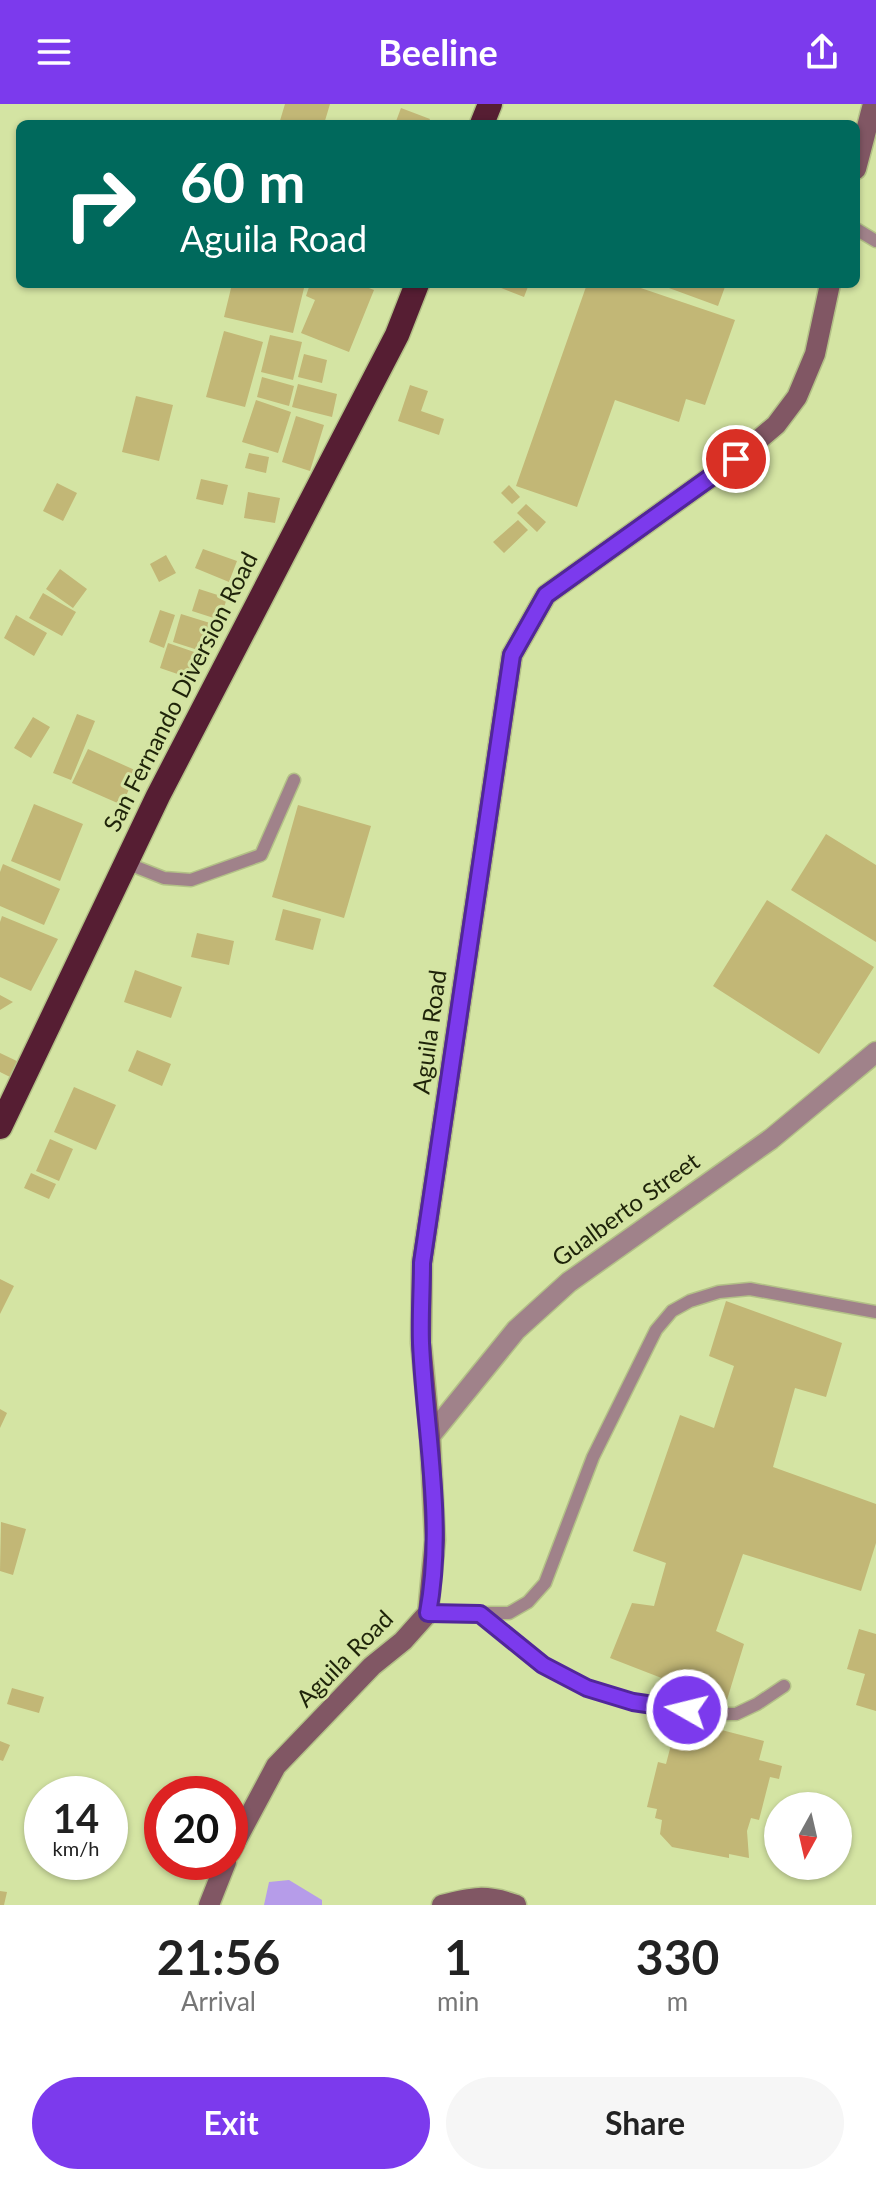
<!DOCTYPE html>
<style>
body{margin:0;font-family:Lato,sans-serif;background:#f6f6f6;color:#222;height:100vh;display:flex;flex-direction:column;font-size:30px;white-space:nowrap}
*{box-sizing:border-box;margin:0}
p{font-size:26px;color:#767676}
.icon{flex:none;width:44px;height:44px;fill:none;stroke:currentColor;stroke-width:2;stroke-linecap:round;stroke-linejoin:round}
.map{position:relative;height:1801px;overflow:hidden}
.details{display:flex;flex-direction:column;background:#fff;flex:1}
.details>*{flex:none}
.hud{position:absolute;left:16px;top:16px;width:844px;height:168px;border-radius:12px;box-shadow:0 2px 6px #0004;background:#00695c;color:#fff;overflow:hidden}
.needle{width:52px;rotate:188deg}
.fabs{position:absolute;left:764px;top:1688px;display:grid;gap:16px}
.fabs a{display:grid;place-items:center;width:88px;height:88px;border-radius:50%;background:#fff;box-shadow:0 2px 6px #0004;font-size:40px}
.speed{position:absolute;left:24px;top:1672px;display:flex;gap:16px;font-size:40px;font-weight:700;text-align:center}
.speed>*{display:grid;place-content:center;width:104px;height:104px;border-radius:50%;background:#fff;box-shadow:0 2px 6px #0004;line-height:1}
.speed small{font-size:20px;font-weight:400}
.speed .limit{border:12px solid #d22;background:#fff;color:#111}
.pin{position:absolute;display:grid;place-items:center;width:68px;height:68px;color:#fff;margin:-34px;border:4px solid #fff;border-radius:50%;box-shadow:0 2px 8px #0007}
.me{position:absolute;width:88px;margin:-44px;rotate:278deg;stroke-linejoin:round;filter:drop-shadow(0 0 6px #0008)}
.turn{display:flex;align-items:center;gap:28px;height:168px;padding:0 32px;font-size:36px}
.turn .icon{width:104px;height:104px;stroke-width:2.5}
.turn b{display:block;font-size:56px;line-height:68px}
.eta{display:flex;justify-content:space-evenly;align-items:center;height:136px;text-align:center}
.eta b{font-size:48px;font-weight:700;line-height:56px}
.primary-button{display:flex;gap:16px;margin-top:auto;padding:16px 32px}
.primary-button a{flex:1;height:92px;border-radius:48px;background:#7c3aed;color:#fff;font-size:32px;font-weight:700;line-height:92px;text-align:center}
.primary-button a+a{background:#f6f6f6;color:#222}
header{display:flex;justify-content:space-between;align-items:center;height:104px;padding:0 32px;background:#7c3aed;color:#fff;font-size:36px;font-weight:700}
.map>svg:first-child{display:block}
</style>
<header><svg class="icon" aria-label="menu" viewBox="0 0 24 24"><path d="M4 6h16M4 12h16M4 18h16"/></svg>Beeline<svg class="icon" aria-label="share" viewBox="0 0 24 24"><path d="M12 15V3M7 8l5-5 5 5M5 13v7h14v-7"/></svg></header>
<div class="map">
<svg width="876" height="1801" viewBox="0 0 876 1801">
<rect width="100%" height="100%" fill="#d4e4a3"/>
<path fill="#b69ce9" d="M 289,1776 L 322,1796 L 322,1801 L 264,1801 L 269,1778 Z"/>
<path fill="#c2b776" d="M 285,0 L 330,0 L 324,20 L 279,20 Z
M 401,4 L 430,15 L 428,20 L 395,20 Z
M 232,180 L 305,180 L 293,229 L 224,213 Z
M 310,180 L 359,180 L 374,186 L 349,248 L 301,229 L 315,196 L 306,192 Z
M 491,180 L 529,180 L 524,193 Z
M 587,180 L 629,180 L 735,216 L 705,301 L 686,295 L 679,318 L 615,296 L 577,403 L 516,382 Z
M 658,180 L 726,180 L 718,202 Z
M 224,227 L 263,238 L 245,303 L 206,293 Z
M 270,231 L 302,238 L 293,276 L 261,268 Z
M 304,250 L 327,256 L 322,279 L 298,273 Z
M 262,273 L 294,282 L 289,302 L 257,293 Z
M 298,280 L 337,290 L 332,313 L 292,303 Z
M 410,281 L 428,287 L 421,307 L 444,315 L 439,331 L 398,317 Z
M 136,292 L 173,301 L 159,357 L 122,348 Z
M 256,296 L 291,308 L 278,349 L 242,338 Z
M 296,312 L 324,321 L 310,367 L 282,358 Z
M 249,349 L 269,353 L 266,369 L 245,364 Z
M 201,375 L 228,381 L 223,401 L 196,395 Z
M 57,379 L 77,389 L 63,417 L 43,407 Z
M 509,381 L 520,393 L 512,400 L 501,389 Z
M 248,388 L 280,394 L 275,419 L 244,414 Z
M 526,400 L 546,418 L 537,428 L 517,409 Z
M 518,416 L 528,426 L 504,449 L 493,438 Z
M 203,445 L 237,457 L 229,478 L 195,464 Z
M 166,451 L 176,469 L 159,478 L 150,460 Z
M 60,465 L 87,485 L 73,504 L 46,485 Z
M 199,485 L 227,494 L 220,516 L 192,507 Z
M 43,489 L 76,508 L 62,532 L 29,514 Z
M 160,506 L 175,511 L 164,544 L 149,538 Z
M 181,510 L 210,519 L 201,547 L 173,538 Z
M 16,511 L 47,529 L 34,552 L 4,534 Z
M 168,539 L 203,551 L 195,576 L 160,564 Z
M 77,610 L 95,617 L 71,676 L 53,669 Z
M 33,613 L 50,623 L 31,654 L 14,644 Z
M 88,645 L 137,667 L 122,701 L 72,679 Z
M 34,700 L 83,720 L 60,777 L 11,757 Z
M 298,701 L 371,722 L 344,814 L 272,793 Z
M 826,730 L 876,761 L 876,838 L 791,786 Z
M 3,760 L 60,785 L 44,821 L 0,802 L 0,768 Z
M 767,796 L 874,863 L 819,950 L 713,882 Z
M 283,805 L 321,815 L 313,846 L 275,836 Z
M 2,812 L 58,835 L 31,887 L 0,873 L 0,818 Z
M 197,829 L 234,837 L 229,861 L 191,853 Z
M 135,866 L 182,883 L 171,914 L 124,898 Z
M 0,891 L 13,898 L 0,906 Z
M 137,946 L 171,960 L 162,982 L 128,967 Z
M 0,949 L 21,959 L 14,975 L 0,968 Z
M 74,983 L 116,1001 L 96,1046 L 54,1028 Z
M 50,1035 L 73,1045 L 59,1077 L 36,1067 Z
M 31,1069 L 56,1080 L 49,1095 L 24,1084 Z
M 0,1175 L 14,1182 L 0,1210 Z
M 726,1197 L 842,1239 L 826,1293 L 795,1284 L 773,1363 L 876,1400 L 876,1439 L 861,1487 L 743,1450 L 716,1527 L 744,1540 L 726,1599 L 610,1554 L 632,1499 L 654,1502 L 666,1459 L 633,1447 L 680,1311 L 714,1324 L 734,1262 L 709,1252 Z
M 0,1305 L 7,1309 L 0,1324 Z
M 1,1418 L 26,1425 L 13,1471 L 0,1467 Z
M 859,1525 L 876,1530 L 876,1607 L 856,1601 L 865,1570 L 847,1565 Z
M 12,1584 L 44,1593 L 39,1609 L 7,1600 Z
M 710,1623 L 764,1637 L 759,1656 L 782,1662 L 779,1675 L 770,1673 L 759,1716 L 751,1714 L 747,1727 L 749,1754 L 729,1750 L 729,1754 L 672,1743 L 660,1730 L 662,1716 L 655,1714 L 657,1705 L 647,1703 L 658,1658 L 666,1660 L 671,1641 L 676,1642 L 678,1635 L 705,1642 Z
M 0,1637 L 10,1641 L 3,1657 L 0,1656 Z
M 0,1787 L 7,1788 L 4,1801 L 0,1801 Z"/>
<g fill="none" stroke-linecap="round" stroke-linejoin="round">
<defs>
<path id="lane" d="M 856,125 L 876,137
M 126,759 L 164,774 L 191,776 L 261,751 L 294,676
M 428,1509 L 509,1509 L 528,1498 L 545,1479 L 593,1353 L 656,1226 L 672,1207 L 690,1197 L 719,1188 L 750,1185 L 876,1208
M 480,1510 L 543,1561 L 587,1584 L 633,1598 L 714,1610 L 736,1610 L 757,1600 L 784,1582"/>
<path id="street" d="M 430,1332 L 516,1226 L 569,1178 L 771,1035 L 876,948"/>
<path id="secondary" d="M 856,65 L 873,0
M 230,1748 L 276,1662 L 372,1562 L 403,1537 L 428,1509 L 435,1436 L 430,1332 L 421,1239 L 422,1159 L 512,551 L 546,491 L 736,355 L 776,321 L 797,293 L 815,250 L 830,180
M 209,1801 L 226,1758
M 442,1801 C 472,1793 486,1790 516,1801"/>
<path id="highway" d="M 482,20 L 490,0
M 0,1023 L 158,692 L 397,231 L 417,180"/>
</defs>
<use href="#lane" stroke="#b3c187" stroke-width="15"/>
<use href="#street" stroke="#b3c187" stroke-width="23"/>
<use href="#secondary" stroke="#b3c187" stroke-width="23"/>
<use href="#highway" stroke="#b3c187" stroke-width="27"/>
<use href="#lane" stroke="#a0828a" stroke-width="12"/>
<use href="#street" stroke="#a0828a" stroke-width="20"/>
<use href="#secondary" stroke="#815764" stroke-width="20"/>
<use href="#highway" stroke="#561e33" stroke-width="24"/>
</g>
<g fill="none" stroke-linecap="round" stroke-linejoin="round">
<defs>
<path id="route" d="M 687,1606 L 633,1598 L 587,1584 L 543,1561 L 480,1510 L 428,1509 C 445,1419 425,1329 421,1239 C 420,1213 422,1186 422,1159 L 512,551 L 546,491 L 736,355"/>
</defs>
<use href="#route" stroke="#51269a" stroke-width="20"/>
<use href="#route" stroke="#7c3aed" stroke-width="14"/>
</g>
<g text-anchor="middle" stroke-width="6" stroke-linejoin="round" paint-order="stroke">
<g font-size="24" fill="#1e2309" stroke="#d4e4a3">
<text transform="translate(181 588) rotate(-63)" y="8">San Fernando Diversion Road</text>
<text transform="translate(430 928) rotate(-82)" y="8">Aguila Road</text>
<text transform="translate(626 1106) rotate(-36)" y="8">Gualberto Street</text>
<text transform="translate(345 1555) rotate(-45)" y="8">Aguila Road</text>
</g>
</g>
</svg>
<div class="fabs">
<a><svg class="needle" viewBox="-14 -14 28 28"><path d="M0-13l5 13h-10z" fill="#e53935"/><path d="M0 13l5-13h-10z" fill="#767676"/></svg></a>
</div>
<div class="speed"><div>14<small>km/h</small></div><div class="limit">20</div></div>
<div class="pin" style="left:736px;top:355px;background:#d93025"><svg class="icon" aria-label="arrive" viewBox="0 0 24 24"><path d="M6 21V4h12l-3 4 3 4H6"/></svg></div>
<svg class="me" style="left:687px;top:1606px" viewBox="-20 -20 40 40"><circle r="17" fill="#7c3aed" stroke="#fff" stroke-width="3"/><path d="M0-11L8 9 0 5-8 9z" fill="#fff"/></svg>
<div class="hud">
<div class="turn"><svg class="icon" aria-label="right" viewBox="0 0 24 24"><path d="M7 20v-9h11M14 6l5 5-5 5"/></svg><div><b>60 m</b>Aguila Road</div></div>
</div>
</div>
<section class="details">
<div class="eta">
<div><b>21:56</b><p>Arrival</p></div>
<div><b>1</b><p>min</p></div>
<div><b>330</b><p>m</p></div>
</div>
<div class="primary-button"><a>Exit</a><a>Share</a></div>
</section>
